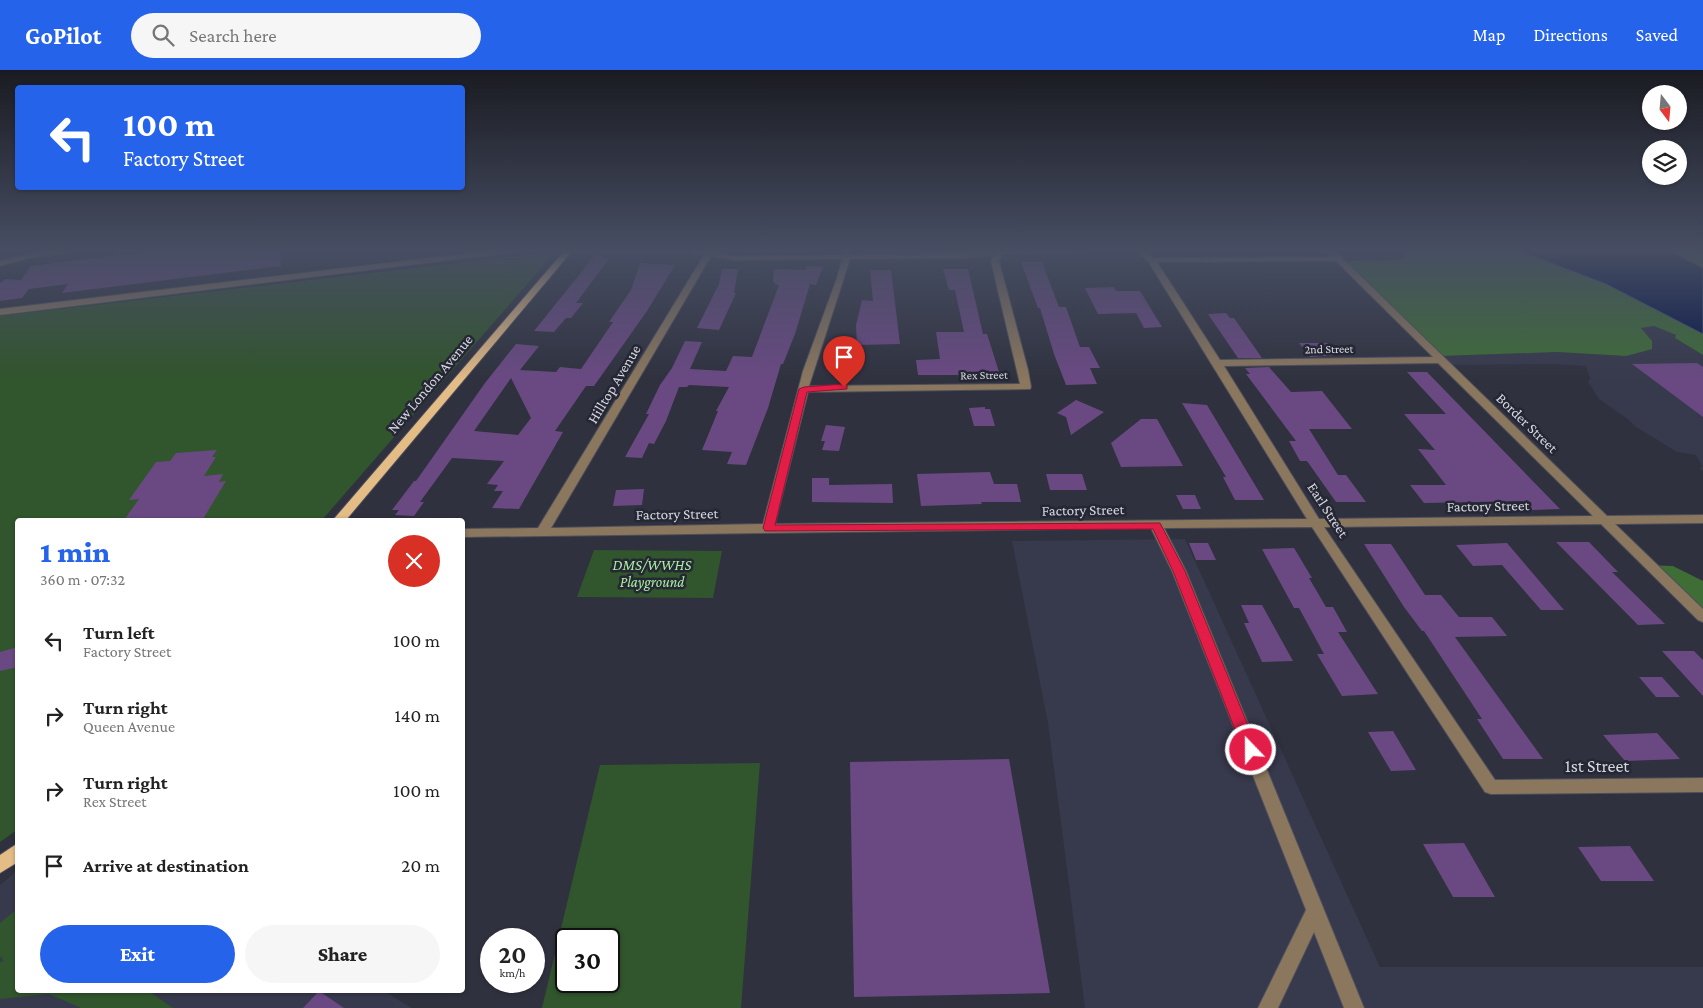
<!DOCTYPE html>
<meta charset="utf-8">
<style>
body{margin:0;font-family:"Crimson Pro",serif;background:#f6f6f6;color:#222;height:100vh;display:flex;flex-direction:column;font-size:19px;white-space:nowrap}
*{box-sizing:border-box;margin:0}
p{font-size:16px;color:#767676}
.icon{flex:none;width:28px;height:28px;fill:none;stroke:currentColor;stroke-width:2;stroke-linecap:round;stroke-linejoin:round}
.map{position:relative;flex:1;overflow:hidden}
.side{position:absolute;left:15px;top:448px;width:450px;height:475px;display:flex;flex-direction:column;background:#fff;border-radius:5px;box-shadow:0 1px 4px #0004}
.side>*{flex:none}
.guide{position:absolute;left:15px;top:15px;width:450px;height:105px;border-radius:5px;box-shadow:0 1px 4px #0004;background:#2563eb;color:#fff;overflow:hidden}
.needle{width:32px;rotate:164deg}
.controls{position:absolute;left:1642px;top:15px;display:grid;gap:10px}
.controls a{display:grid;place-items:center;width:45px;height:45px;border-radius:50%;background:#fff;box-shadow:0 1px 4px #0004;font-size:25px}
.speed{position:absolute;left:480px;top:858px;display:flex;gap:10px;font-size:25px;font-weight:700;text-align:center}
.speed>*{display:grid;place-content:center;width:65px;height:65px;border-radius:50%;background:#fff;box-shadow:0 1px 4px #0004;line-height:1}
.speed small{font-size:12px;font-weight:400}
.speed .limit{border:2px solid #111;border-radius:8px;background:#fff;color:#111}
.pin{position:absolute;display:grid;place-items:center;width:42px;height:42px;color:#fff;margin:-51px -21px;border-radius:50% 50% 50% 0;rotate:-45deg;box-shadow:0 0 5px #0007}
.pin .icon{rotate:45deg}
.me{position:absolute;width:55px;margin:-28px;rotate:338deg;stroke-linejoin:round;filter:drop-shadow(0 0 4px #0008)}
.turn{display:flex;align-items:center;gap:18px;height:105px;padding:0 25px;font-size:22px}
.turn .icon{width:65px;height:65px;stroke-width:2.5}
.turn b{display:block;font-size:35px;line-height:42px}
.round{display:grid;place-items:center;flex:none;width:52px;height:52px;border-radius:26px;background:#f6f6f6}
.headline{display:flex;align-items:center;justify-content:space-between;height:85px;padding:0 25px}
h1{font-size:30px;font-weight:800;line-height:38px;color:#2563eb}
.action{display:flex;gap:10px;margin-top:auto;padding:10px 25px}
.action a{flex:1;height:58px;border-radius:30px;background:#2563eb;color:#fff;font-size:20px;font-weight:800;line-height:58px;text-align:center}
.action a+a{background:#f6f6f6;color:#222}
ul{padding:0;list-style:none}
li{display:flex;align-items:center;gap:15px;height:75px;padding:0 25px}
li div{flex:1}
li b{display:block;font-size:19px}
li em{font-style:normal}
header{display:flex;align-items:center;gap:30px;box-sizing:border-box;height:70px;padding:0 25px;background:#2563eb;color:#fff}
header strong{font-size:24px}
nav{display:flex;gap:28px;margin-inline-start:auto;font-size:18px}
.search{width:350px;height:45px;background:#f6f6f6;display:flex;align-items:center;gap:12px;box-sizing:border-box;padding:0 18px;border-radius:28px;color:#767676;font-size:19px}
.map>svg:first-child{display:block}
</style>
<header>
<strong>GoPilot</strong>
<div class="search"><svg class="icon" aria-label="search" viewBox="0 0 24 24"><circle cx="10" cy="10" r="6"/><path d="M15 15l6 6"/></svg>Search here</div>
<nav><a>Map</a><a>Directions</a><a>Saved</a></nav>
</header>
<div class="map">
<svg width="1703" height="938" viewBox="0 0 1703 938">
<rect width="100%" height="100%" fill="#2f313e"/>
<path fill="#37394c" d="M 1655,256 L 1676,265 L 1675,268 L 1703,285 L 1703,401 L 1699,399 L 1702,396 L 1696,385 L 1677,382 L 1636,357 L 1629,350 L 1599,329 L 1588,312 L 1590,308 L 1586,296 L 1554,294 L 1449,295 L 1441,286 L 1557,282 L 1626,286 L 1652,271 L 1640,257 Z
M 1185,469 L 1380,897 L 1703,897 L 1703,938 L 1085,938 L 1048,653 L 1012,471 Z
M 17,801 L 18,920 L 382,920 L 412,938 L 0,938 L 0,815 Z"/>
<path fill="#31552c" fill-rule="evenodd" d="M 544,183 L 554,183 L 322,450 L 18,450 L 17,760 L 0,772 L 0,246 Z
M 594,480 L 722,481 L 713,528 L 577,527 Z
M 760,693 L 741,938 L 542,938 L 600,695 ZM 566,869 L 609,869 L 609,911 L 566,911 Z
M 17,839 L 18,920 L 147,920 L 173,938 L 81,938 L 49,924 L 0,929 L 0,892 L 4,891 L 0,886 L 0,853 Z"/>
<path fill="#3e6d36" d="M 1400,180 L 1517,180 L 1529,184 L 1606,214 L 1703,264 L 1703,285 L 1675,268 L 1676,265 L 1654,256 L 1641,258 L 1652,271 L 1652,279 L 1626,286 L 1557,282 L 1441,286 L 1343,191 L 1402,190 L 1406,186 Z
M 1668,180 L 1703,180 L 1703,198 L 1669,180 Z
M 1647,495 L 1673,496 L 1703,511 L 1703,551 Z"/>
<path fill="#041447" stroke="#434e75" d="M 1517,180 L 1668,180 L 1703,198 L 1703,264 L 1606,214 Z"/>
<path fill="#6a4983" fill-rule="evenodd" d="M 164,180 L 280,180 L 281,196 L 62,223 L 68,214 L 29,219 L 22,228 L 0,231 L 0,213 L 6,209 L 21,210 L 31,196 Z
M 595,185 L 600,185 L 608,190 L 576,233 L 583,233 L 571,248 L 566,248 L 554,262 L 534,261 Z
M 1021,192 L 1042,192 L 1059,237 L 1066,237 L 1080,277 L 1089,277 L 1100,298 L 1090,298 L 1097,314 L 1066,315 L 1054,284 L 1040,238 L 1038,238 Z
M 640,193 L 675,195 L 647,241 L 594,316 L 586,316 L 555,361 L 563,362 L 519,439 L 492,438 L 503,421 L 494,421 L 498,415 L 487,414 L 504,391 L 452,388 L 420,432 L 424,432 L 414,446 L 395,445 L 399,440 L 392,440 L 414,411 L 416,411 L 485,313 L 516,274 L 539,276 L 520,300 L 556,302 L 560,297 L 581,299 L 613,252 L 609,252 L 631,220 ZM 511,308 L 531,348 L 518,365 L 474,361 Z
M 807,196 L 823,197 L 816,215 L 810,214 L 795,264 L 783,294 L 781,294 L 768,338 L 746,395 L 727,394 L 732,382 L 702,380 L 718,341 L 716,341 L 729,317 L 689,315 L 687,317 L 679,317 L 666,351 L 654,374 L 649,373 L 642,388 L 625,387 L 649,344 L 646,344 L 660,315 L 672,298 L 685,271 L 702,272 L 690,299 L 726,301 L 733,286 L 752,287 L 779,215 L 774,214 L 775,212 L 773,212 L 774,199 L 806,200 Z
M 722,199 L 738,199 L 734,223 L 736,223 L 719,260 L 697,258 L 719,214 Z
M 943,199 L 968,199 L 983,264 L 987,264 L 1000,305 L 918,305 L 916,290 L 940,289 L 936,262 L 964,262 L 955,220 L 949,220 Z
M 870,200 L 891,200 L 900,274 L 857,275 L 856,255 L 862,230 L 873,231 Z
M 1114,217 L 1116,221 L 1140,221 L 1162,257 L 1144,258 L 1136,243 L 1098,244 L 1085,218 Z
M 1226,243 L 1230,248 L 1234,248 L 1262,288 L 1238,288 L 1208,244 Z
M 1299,273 L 1328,273 L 1338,285 L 1310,287 Z
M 1697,293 L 1703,297 L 1703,347 L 1632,294 Z
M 1269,297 L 1291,322 L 1322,321 L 1352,359 L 1309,359 L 1338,405 L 1346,405 L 1366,432 L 1336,432 L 1307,391 L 1300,391 L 1289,371 L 1296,371 L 1246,304 L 1250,304 L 1245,298 Z
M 1407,302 L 1427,302 L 1560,439 L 1532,440 L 1523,431 L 1424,433 L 1410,415 L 1446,415 L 1418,379 L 1435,380 L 1404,344 L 1446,344 Z
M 1076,330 L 1104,342 L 1071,365 L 1066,347 L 1057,343 Z
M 1182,333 L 1207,335 L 1264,430 L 1235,430 L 1223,407 L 1226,407 Z
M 985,337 L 985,339 L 990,339 L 995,356 L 974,356 L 969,338 Z
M 1141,349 L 1157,349 L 1183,396 L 1121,397 L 1111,373 Z
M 826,355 L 845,357 L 839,381 L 822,380 L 825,371 L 821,371 Z
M 217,380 L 212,387 L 216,387 L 204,406 L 223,404 L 219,412 L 226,411 L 203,449 L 124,450 L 139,429 L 129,430 L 156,392 L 170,391 L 176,383 Z
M 990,402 L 994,414 L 1017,414 L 1021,432 L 981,432 L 982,434 L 921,436 L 917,404 Z
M 1046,404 L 1082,404 L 1087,420 L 1050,420 Z
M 812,408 L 829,408 L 829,415 L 892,414 L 893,433 L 812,432 Z
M 644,419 L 642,435 L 613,436 L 616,420 Z
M 1176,425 L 1195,425 L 1201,439 L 1183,439 Z
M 1556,472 L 1589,472 L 1618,502 L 1612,502 L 1665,554 L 1638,555 Z
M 1189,473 L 1208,473 L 1216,490 L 1196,490 Z
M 1507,473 L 1564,540 L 1541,540 L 1502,495 L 1473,496 L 1456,475 Z
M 1364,474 L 1391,474 L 1425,525 L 1441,525 L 1459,547 L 1492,547 L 1507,566 L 1455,567 L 1543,689 L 1503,689 L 1477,649 L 1482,649 L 1424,561 L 1422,561 L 1404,537 Z
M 1294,478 L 1312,508 L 1309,508 L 1326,537 L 1333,537 L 1347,562 L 1338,562 L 1378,624 L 1342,626 L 1317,584 L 1324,584 L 1299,538 L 1294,538 L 1262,479 Z
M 1241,535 L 1262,535 L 1293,591 L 1262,592 L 1244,553 L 1249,553 Z
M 18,577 L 18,597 L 0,601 L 0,582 Z
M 1662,581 L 1694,581 L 1703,590 L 1703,626 Z
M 1639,607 L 1662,607 L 1680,627 L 1656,627 Z
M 1393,661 L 1416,700 L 1391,701 L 1368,662 Z
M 1657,663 L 1680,689 L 1625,691 L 1603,665 Z
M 1009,689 L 1050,923 L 854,927 L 850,692 Z
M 1464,773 L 1495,827 L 1453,827 L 1423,774 Z
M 1630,776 L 1654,811 L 1601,811 L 1578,777 Z
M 319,921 L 344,938 L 303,938 Z"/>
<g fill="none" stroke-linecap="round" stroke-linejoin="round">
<defs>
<path id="minor" d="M 53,180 L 75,180 L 71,182 L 29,188 L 0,196 L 0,191 L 28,184 Z
M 496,180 L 521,180 L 517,182 L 0,245 L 0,239 Z
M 565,180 L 715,180 L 714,182 L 734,186 L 843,185 L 844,180 L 852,180 L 851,185 C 931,184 1011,180 1092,180 L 1088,182 L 1002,184 L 999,191 L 1028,300 L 1031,317 L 1030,319 L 808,322 L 775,454 L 1307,449 L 1148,191 L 1136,180 L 1145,180 L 1153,188 L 1331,187 L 1325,180 L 1334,180 L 1607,446 L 1703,445 L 1703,453 L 1615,454 L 1703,539 L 1703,552 L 1698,550 L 1601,454 L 1324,457 L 1495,710 L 1703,708 L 1703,722 L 1491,724 L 1485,722 L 1312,457 L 1164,458 L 1186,501 L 1364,938 L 1344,938 L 1314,862 L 1278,938 L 1258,938 L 1306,840 L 1172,501 L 1151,458 L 462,467 L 462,459 L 538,458 L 704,185 L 690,183 L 568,183 ZM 994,185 L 991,191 L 1020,314 L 809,316 L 850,189 L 967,188 ZM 711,186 L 734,190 L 842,189 L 837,208 L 803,301 L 763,454 L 551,458 ZM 1336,191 L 1433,287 L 1220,290 L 1157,192 ZM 1438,293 L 1593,446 L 1319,449 L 1224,296 Z"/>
<path id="major" d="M 565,180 L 573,180 L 346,450 L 333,450 Z
M 18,773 L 18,792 L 0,803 L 0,785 Z"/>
</defs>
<use href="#minor" stroke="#4d4f5b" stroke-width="2"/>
<use href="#major" stroke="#4d4f5b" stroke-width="2"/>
<use href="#minor" fill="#8b775e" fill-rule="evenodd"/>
<use href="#major" fill="#e4bc86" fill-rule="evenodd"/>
</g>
<linearGradient id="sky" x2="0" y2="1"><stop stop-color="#1a1b22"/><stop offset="0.58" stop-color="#474e63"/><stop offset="1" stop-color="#474e63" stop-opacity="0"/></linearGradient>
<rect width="1703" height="311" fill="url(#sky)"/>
<path fill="#e11d48" stroke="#92132f" d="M 844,314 L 847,315 L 847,319 L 807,322 L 775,455 L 1160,453 L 1185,501 L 1258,680 L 1256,684 L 1251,686 L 1246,684 L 1243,680 L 1173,501 L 1153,459 L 765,461 L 763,458 L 799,319 L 804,317 Z"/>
<g text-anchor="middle" stroke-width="5" stroke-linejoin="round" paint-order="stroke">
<g font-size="12" fill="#d6d7e0" stroke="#252734">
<text transform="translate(1329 279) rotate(-1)" y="4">2nd Street</text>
<text transform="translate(984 305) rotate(-1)" y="4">Rex Street</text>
</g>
<g font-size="15" fill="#d6d7e0" stroke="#252734">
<text transform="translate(430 314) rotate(-50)" y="5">New London Avenue</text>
<text transform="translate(614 314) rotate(-59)" y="5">Hilltop Avenue</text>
<text transform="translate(1527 353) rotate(44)" y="5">Border Street</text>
<text transform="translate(1488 436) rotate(-1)" y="5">Factory Street</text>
<text transform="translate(1083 440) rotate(-1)" y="5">Factory Street</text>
<text transform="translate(1328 440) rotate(57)" y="5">Earl Street</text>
<text transform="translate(677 444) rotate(-1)" y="5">Factory Street</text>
</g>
<g font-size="15" font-style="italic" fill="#a9ee9e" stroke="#252734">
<text x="652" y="500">DMS/WWHS<tspan x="652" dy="17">Playground</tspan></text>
</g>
<g font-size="18" fill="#d6d7e0" stroke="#252734">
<text x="1597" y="702">1st Street</text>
</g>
</g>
</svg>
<div class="controls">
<a><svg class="needle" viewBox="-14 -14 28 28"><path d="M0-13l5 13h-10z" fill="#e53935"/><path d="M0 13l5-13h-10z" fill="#767676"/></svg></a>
<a><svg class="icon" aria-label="layers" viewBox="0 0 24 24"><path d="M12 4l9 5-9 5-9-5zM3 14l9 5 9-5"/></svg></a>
</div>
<div class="speed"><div>20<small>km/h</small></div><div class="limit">30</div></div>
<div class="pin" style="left:844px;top:317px;background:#d93025"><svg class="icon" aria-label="arrive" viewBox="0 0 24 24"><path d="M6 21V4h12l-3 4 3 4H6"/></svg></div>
<svg class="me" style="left:1251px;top:680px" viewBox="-20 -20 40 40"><circle r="17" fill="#e11d48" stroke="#fff" stroke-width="3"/><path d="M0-11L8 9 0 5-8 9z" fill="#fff"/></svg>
<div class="guide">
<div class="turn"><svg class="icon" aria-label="left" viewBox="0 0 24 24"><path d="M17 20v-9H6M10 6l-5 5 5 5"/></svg><div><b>100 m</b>Factory Street</div></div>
</div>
<section class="side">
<div class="headline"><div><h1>1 min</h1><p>360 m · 07:32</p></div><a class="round" style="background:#d93025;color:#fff"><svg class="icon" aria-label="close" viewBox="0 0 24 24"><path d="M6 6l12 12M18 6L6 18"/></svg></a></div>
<ul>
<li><svg class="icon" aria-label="left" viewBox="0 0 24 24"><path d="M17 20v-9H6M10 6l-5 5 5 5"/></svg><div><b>Turn left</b><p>Factory Street</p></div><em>100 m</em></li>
<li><svg class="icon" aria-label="right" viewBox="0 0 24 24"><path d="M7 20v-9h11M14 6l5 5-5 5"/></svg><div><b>Turn right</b><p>Queen Avenue</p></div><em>140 m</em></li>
<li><svg class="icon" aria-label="right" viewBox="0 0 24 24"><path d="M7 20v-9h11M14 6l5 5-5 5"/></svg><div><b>Turn right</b><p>Rex Street</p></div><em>100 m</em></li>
<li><svg class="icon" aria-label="arrive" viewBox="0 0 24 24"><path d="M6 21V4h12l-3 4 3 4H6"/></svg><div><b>Arrive at destination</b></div><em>20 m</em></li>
</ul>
<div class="action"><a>Exit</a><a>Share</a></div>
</section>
</div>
